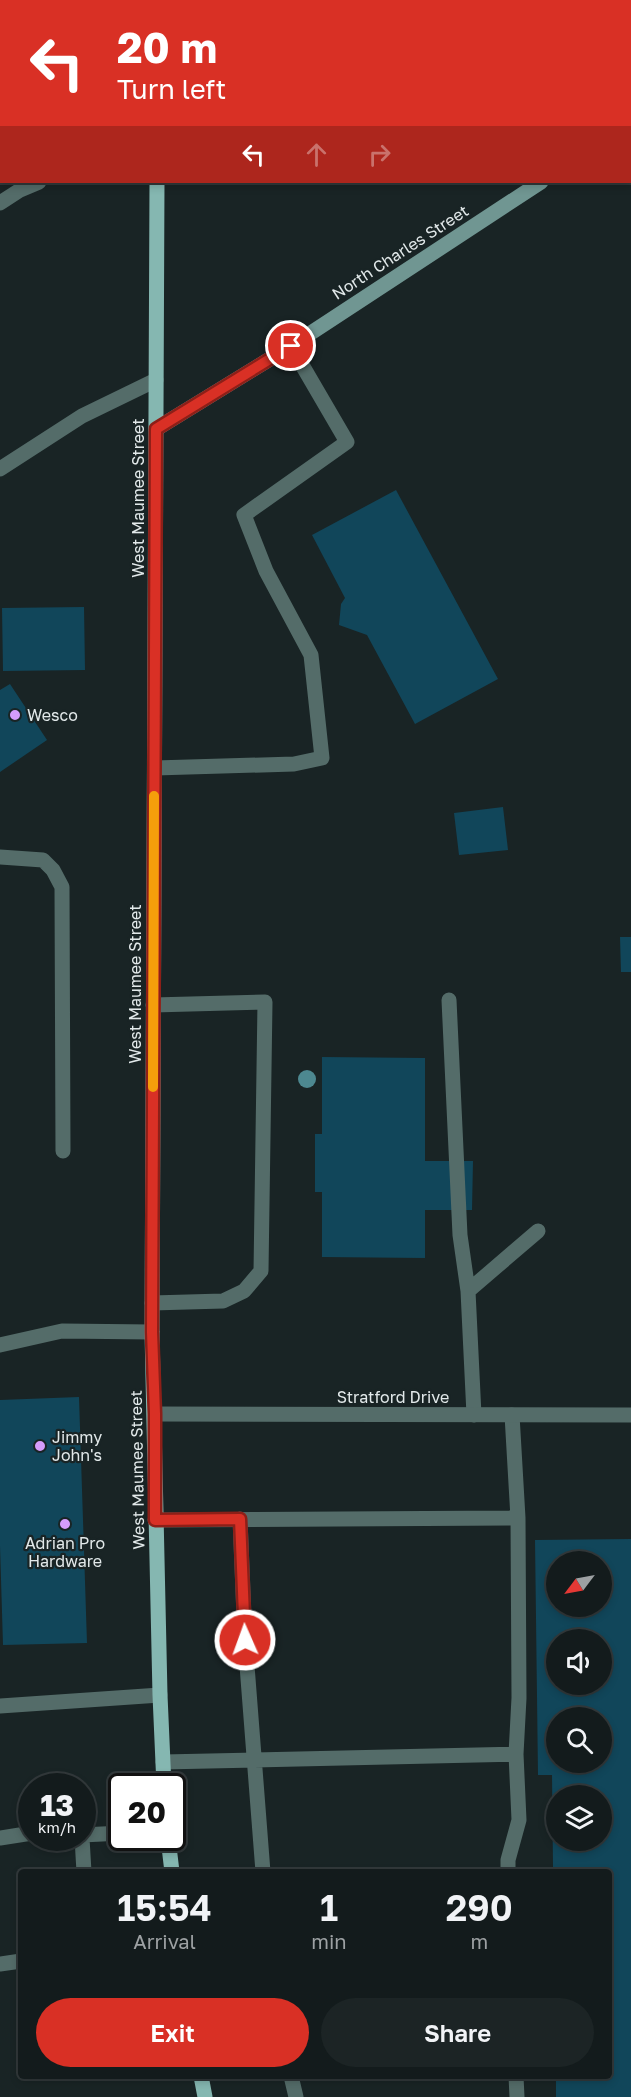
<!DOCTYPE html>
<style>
body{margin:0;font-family:"Golos Text",sans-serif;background:#1c2425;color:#f1f3f6;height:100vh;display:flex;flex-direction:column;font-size:22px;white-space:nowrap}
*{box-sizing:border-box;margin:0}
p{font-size:20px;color:#9da1a3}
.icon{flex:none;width:33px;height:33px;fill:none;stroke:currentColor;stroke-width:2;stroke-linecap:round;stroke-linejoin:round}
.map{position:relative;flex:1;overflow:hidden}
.panel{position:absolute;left:18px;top:1869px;width:594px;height:210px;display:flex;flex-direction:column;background:#131b1c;border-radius:6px;box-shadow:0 3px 9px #0003,0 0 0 2px #32393b}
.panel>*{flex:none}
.guide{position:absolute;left:0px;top:0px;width:632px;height:183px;box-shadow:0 3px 9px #0003,0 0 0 2px #32393b;background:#d93025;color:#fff;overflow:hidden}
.needle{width:39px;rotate:238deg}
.fabs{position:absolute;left:546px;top:1551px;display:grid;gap:12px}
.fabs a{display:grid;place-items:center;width:66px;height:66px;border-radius:50%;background:#131b1c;box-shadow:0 3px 9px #0003,0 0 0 2px #32393b;font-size:30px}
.speed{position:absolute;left:18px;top:1773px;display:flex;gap:12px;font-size:30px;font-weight:700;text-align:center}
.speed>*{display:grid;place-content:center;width:78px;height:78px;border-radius:50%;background:#131b1c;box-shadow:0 3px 9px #0003,0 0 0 2px #32393b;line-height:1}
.speed small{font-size:15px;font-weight:400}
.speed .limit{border:3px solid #111;border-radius:9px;background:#fff;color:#111}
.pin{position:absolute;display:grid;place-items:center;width:51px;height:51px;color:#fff;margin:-26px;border:3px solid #fff;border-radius:50%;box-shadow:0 2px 6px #0007}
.me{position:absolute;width:66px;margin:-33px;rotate:358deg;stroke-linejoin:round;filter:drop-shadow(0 0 4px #0008)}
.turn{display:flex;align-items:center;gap:21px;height:126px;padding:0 18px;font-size:27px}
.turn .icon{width:78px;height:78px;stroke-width:2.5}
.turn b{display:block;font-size:42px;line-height:51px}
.lanes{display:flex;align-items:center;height:57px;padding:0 18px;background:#0003;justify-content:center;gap:30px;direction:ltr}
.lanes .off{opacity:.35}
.eta{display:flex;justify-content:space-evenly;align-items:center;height:102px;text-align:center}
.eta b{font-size:36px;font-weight:600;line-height:42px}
.button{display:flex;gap:12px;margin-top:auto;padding:12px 18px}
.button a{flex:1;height:69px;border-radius:36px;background:#d93025;color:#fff;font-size:24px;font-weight:600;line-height:69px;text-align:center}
.button a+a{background:#1c2425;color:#f1f3f6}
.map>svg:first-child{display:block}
</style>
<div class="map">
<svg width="631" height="2097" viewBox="0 0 631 2097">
<rect width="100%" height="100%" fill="#192425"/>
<path fill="#11465a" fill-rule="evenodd" d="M 396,490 L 498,679 L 415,724 L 367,635 L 339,625 L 341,604 L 345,598 L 312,535 Z
M 84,607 L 85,670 L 3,671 L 2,608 Z
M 10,684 L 47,740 L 0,772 L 0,690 Z
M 503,807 L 508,850 L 459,855 L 454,813 Z
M 620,937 L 631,937 L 631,972 L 621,972 Z
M 322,1057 L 425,1058 L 425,1161 L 473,1161 L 472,1210 L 425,1210 L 425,1258 L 322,1257 L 322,1192 L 315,1192 L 315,1134 L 322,1134 Z
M 79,1397 L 87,1643 L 3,1645 L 0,1546 L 0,1400 Z
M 631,1539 L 631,2097 L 556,2097 L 556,2076 L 609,2076 L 609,1872 L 528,1872 L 528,1867 L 553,1867 L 552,1775 L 538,1775 L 535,1540 ZM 556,1562 L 602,1562 L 602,1606 L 556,1606 ZM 556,1640 L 602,1640 L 602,1684 L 556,1684 ZM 556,1718 L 602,1718 L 602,1762 L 556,1762 ZM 556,1796 L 602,1796 L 602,1840 L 556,1840 Z"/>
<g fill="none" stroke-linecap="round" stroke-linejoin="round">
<path stroke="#546c69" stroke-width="15" d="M 77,0 L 77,2
M 0,203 L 20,190 L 39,182
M 0,469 L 82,416 L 156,380
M 155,768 L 294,764 L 322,758 L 311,655 L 266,571 L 244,515 L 347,442 L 291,346
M 0,857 L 43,860 L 53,870 L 62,887 L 63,1151
M 449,1000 L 460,1235 L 468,1291
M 152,1303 L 223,1301 L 244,1291 L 261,1271 L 265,1002 L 153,1005
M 0,1345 L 62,1331 L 152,1332
M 474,1415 L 468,1291 L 538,1231
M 512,1415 L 518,1518
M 240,1519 L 245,1640 L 263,1872
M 155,1520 L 518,1518 L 519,1698 L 516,1754 L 519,1820 L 508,1860 L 508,1872
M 0,1706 L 160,1695
M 163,1762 L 516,1754
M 82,1835 L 122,1833
M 0,1838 L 32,1833
M 82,1838 L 84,1872
M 0,1964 L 21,1961
M 291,2076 L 296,2097
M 516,2076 L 517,2097"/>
<path stroke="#546c69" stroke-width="15" d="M 155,1414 L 631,1415"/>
<path stroke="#709692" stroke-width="15" d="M 630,124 L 631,123
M 156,429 L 291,346 L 541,182"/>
<path stroke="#85b7b1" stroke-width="15" d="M 157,2 L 157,0
M 157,182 L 152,1332 L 160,1695 L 164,1786
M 168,1838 L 172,1872
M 201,2076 L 205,2097"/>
</g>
<circle fill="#4d8890" cx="307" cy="1079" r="9"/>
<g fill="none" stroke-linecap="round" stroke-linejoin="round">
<defs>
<path id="route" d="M 245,1640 L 240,1519 L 155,1520 L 155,1414 L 152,1332 L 156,429 L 291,346"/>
</defs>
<use href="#route" stroke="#8d1f18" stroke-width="15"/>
<use href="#route" stroke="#d93025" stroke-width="10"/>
<path stroke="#f59e0b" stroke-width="10" d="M 153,1087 L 154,796"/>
</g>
<g fill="#d59cfb" stroke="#192425" stroke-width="2">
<circle cx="15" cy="715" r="6"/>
<circle cx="40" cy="1446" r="6"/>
<circle cx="65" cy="1524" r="6"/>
</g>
<g text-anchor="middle" stroke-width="4.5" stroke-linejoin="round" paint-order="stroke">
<g font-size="16" fill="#e2e9ea" stroke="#192425">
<text transform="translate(400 252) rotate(-33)" y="6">North Charles Street</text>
<text transform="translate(138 498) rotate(-90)" y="6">West Maumee Street</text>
<text transform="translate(135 984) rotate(-90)" y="6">West Maumee Street</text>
<text x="393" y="1403">Stratford Drive</text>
<text transform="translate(137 1470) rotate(-91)" y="6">West Maumee Street</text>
</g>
<g font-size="16" fill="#e2e9ea" stroke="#192425" text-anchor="start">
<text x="27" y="721">Wesco</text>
<text x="52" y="1443">Jimmy<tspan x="52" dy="18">John's</tspan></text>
<text x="65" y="1549" text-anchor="middle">Adrian Pro<tspan x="65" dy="18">Hardware</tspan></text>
</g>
</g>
</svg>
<div class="fabs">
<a><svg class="needle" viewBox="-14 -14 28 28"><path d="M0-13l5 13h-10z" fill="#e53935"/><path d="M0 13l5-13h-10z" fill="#9da1a3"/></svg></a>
<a><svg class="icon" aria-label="sound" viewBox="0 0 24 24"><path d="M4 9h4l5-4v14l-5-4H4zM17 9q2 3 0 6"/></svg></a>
<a><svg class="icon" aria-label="search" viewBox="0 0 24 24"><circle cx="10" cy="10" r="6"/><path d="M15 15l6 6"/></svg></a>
<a><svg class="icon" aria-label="layers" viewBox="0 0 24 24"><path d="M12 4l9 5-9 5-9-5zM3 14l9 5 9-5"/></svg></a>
</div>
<div class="speed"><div>13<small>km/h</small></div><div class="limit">20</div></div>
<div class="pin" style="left:291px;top:346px;background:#d93025"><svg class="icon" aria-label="arrive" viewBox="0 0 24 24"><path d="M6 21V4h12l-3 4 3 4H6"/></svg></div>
<svg class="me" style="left:245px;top:1640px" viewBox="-20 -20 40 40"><circle r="17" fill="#d93025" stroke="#fff" stroke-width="3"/><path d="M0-11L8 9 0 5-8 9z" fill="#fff"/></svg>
<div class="guide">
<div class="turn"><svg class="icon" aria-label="left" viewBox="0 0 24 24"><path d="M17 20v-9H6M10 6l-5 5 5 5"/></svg><div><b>20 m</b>Turn left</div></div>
<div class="lanes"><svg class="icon" aria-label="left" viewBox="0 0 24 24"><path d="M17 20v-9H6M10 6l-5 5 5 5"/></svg><svg class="icon off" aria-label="ahead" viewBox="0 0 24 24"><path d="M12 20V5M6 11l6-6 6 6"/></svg><svg class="icon off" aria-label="right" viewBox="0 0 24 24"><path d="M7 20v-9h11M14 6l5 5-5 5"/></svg></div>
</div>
<section class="panel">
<div class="eta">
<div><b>15:54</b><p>Arrival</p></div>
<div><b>1</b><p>min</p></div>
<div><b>290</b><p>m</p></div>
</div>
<div class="button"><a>Exit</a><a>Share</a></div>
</section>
</div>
